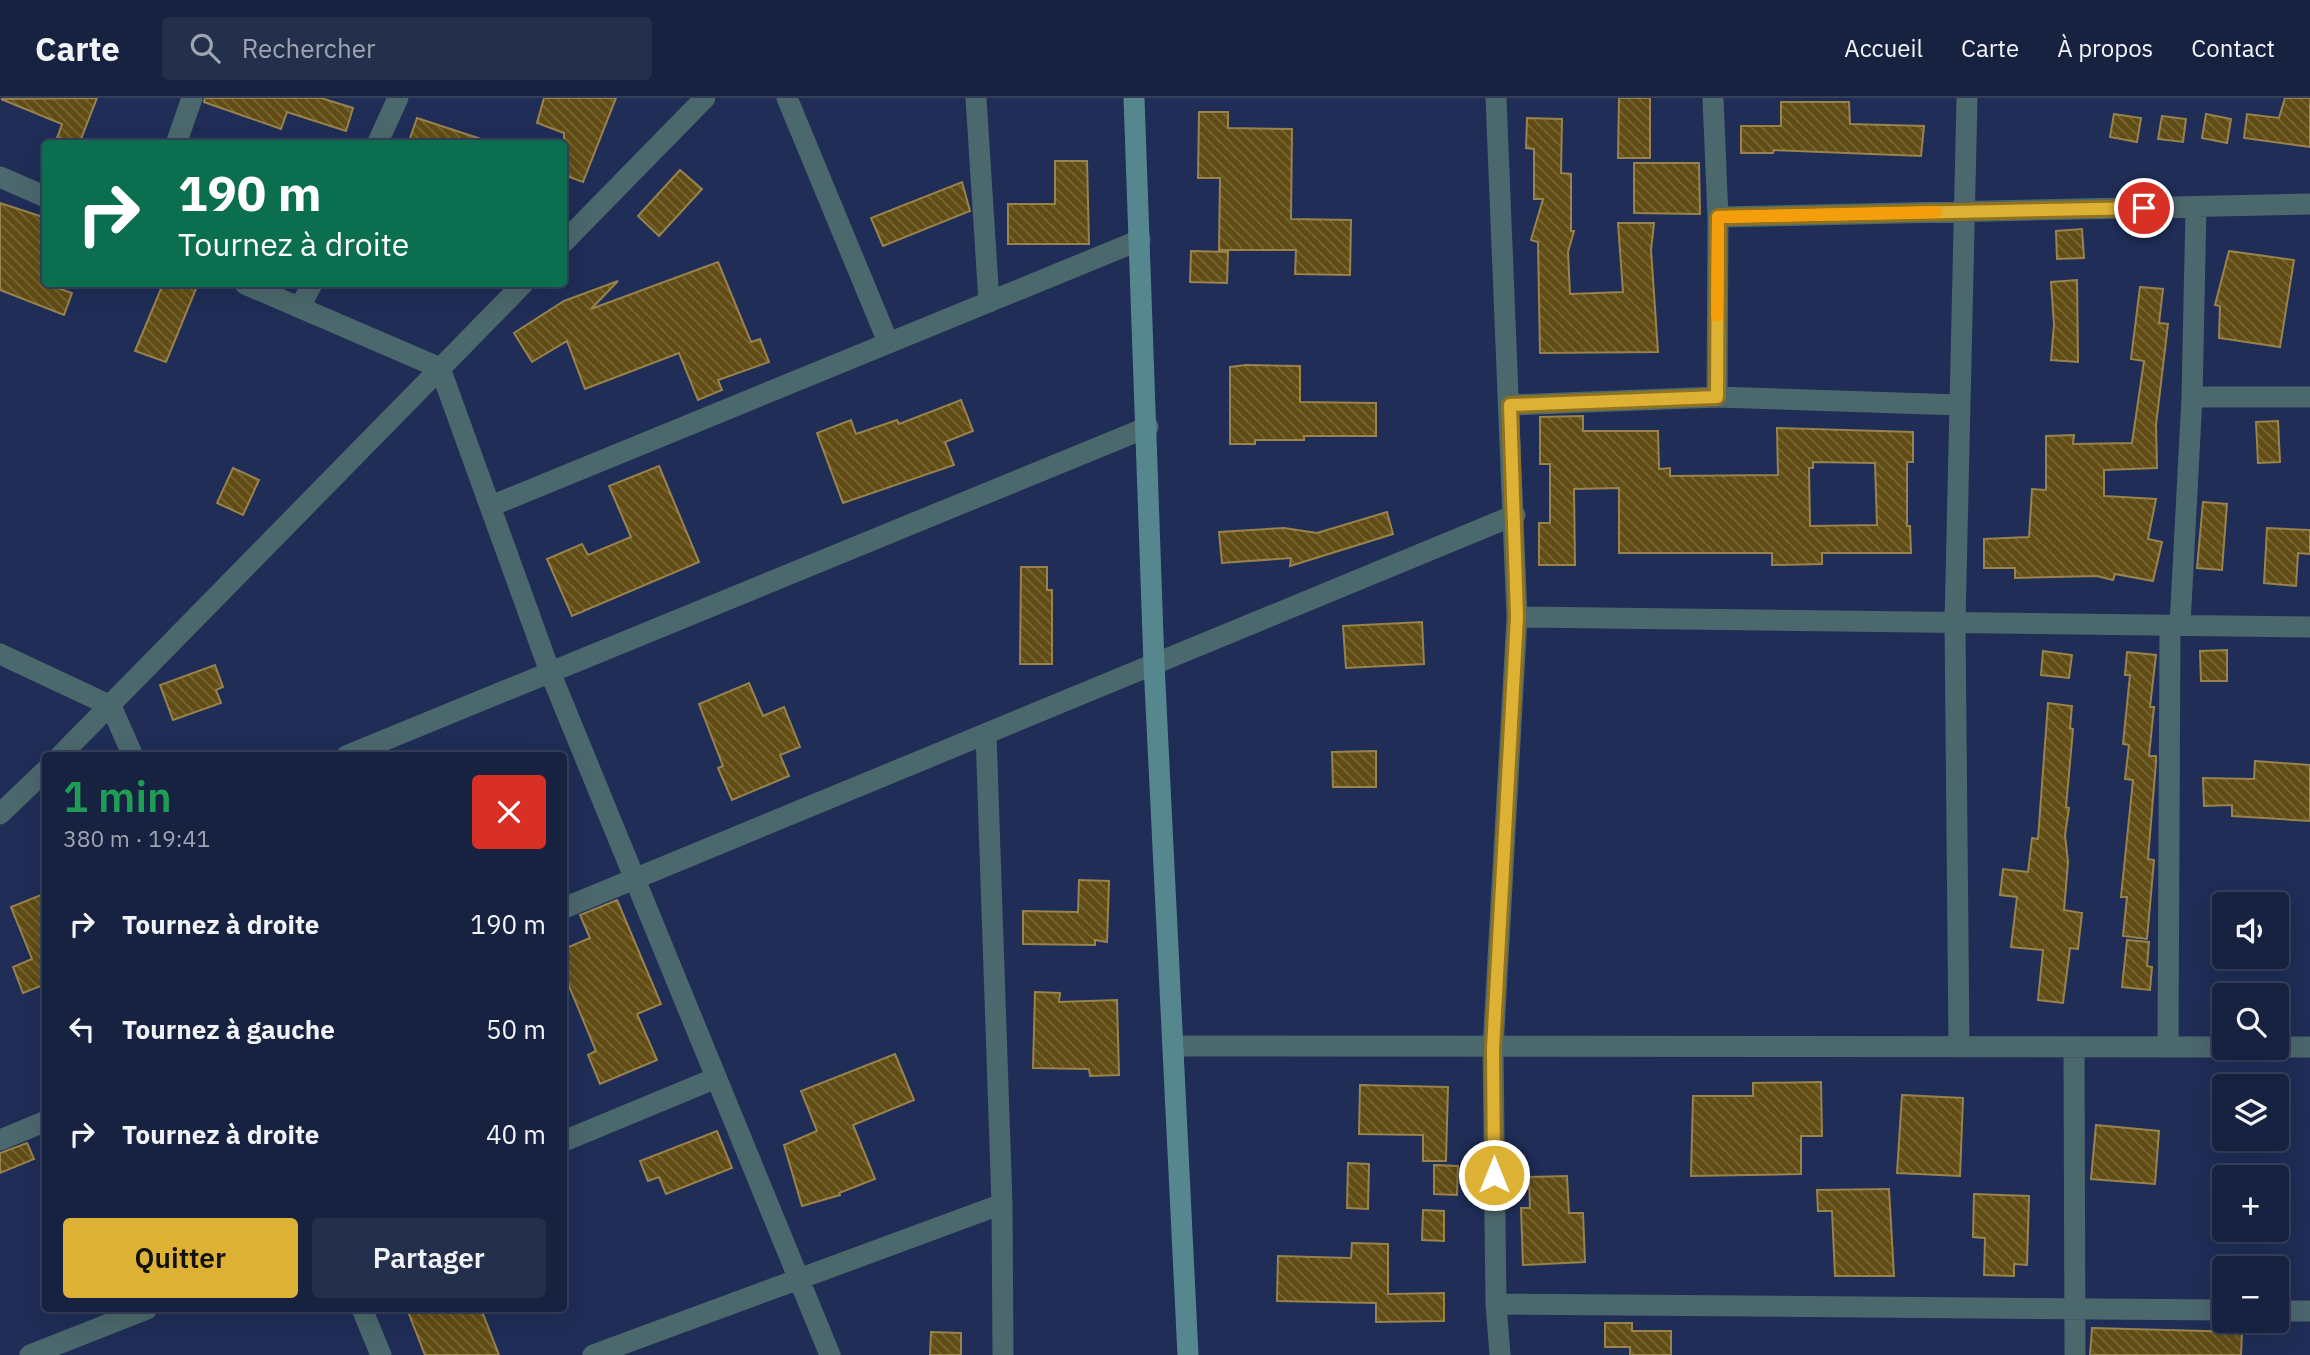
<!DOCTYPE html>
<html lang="fr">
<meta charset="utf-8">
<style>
body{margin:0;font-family:"IBM Plex Sans",sans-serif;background:#242f4c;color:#f1f3f6;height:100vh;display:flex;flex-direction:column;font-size:26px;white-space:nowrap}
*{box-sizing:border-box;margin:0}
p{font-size:23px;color:#9ea4b1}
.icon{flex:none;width:38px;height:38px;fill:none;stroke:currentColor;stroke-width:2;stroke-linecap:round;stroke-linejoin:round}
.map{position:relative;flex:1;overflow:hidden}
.panel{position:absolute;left:42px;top:654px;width:525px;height:560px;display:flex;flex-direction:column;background:#172241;border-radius:7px;box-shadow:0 7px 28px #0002,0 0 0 2px #363f5a}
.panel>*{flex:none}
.top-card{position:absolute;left:42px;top:42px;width:525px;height:147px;border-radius:7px;box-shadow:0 7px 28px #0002,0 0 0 2px #363f5a;background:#0b6e4f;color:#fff;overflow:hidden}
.fabs{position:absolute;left:2212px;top:794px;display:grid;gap:14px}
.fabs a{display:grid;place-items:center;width:77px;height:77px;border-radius:7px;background:#172241;box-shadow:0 7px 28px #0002,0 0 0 2px #363f5a;font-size:35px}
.pin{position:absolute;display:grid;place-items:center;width:60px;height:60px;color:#fff;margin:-30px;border:4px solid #fff;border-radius:50%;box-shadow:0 2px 7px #0007}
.me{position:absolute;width:77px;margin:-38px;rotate:0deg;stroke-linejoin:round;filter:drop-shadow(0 0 5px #0008)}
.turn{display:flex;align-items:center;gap:24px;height:147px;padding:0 21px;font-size:32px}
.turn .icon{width:91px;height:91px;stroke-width:2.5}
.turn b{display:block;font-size:49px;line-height:60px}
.round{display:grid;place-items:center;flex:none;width:74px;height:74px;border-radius:7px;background:#242f4c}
.overview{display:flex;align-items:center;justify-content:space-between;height:119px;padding:0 21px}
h1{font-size:42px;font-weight:600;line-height:52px;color:#1e9e55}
.action{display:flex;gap:14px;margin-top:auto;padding:14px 21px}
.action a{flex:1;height:80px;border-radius:7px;background:#ddb133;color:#111;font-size:28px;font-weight:600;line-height:80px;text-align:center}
.action a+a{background:#242f4c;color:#f1f3f6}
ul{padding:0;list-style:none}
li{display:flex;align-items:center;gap:21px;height:105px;padding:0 21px}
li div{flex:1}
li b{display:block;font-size:26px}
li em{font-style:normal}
header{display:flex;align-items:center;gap:42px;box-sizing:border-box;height:98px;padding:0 35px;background:#172241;border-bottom:2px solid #363f5a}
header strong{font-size:33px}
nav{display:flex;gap:38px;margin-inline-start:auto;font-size:24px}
.search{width:490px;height:63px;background:#242f4c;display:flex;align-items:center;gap:18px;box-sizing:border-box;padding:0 24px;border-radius:7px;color:#9ea4b1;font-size:26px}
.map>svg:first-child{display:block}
</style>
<header>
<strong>Carte</strong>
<div class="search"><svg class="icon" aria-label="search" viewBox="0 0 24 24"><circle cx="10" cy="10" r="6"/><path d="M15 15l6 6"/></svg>Rechercher</div>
<nav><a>Accueil</a><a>Carte</a><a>À propos</a><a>Contact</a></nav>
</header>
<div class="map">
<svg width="2310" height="1257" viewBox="0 0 2310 1257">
<defs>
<pattern id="building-back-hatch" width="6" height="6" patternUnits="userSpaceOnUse" patternTransform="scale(1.75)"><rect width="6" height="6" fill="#614d14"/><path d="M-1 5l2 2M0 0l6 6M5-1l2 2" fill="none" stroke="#786737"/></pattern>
</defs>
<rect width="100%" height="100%" fill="#1f2d57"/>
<path fill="url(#building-back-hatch)" stroke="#99834d" stroke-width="2" fill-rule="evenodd" d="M 97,0 L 79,46 L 55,46 L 62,26 L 1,1 Z
M 205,0 L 321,0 L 353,10 L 346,33 L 287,14 L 281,31 L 204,4 Z
M 544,0 L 616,0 L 583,84 L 564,77 L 564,35 L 537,25 Z
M 1619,0 L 1650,0 L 1650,60 L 1618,60 Z
M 2285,0 L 2310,0 L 2310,49 L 2244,40 L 2247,16 L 2279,20 Z
M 1781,4 L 1849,4 L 1850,26 L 1924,28 L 1921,58 L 1774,52 L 1773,55 L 1741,55 L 1741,28 L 1781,28 Z
M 1199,14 L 1228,14 L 1228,30 L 1292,31 L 1291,121 L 1351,122 L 1350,177 L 1295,176 L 1296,152 L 1219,152 L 1220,80 L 1198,80 Z
M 2114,16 L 2141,20 L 2137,44 L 2110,39 Z
M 2206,16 L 2231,21 L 2227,45 L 2202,40 Z
M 2162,18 L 2186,21 L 2183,44 L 2158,41 Z
M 417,20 L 481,41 L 480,46 L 408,46 Z
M 1527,20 L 1562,21 L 1561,75 L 1571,76 L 1571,133 L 1574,133 L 1568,154 L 1570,196 L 1623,194 L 1618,125 L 1654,125 L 1651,152 L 1658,254 L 1540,255 L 1538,144 L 1531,142 L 1543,101 L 1534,101 L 1534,51 L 1526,50 Z
M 1055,63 L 1087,63 L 1089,146 L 1008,146 L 1008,106 L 1055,106 Z
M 1634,65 L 1699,65 L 1700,116 L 1634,115 Z
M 680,72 L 702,91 L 659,138 L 638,118 Z
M 962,84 L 970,113 L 883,148 L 871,120 Z
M 0,105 L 46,120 L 46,186 L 72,195 L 64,217 L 0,192 Z
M 2082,131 L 2084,160 L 2057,161 L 2056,133 Z
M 1191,153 L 1228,154 L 1227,185 L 1190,184 Z
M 2229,153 L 2294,162 L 2280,249 L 2219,240 L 2220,208 L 2215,207 Z
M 718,164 L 751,244 L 760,241 L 769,264 L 718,282 L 722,292 L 698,302 L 679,255 L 585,291 L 567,243 L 532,264 L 514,235 L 564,203 L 618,183 L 591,211 Z
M 2077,182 L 2078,264 L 2051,262 L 2054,226 L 2051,184 Z
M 163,186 L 198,186 L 166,264 L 135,253 Z
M 2140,189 L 2163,191 L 2159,225 L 2168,226 L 2156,327 L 2157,370 L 2104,372 L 2104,398 L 2156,401 L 2148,441 L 2162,444 L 2153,483 L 2115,476 L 2113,482 L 2097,478 L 2015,480 L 2015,470 L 1984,470 L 1984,441 L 2029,439 L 2032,391 L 2046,392 L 2046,338 L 2074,337 L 2073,346 L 2132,345 L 2144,263 L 2131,261 Z
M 1246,267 L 1300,268 L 1300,304 L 1376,305 L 1376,338 L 1304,338 L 1304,342 L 1255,342 L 1255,346 L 1230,346 L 1230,269 Z
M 961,302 L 973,333 L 945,344 L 954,367 L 843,405 L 817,335 L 851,322 L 856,336 L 897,322 L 899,326 Z
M 1583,318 L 1583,333 L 1658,333 L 1659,371 L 1670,370 L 1670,378 L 1778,377 L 1777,330 L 1913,334 L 1913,364 L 1907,364 L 1907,428 L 1910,428 L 1911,455 L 1822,455 L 1822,466 L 1772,467 L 1772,455 L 1619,455 L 1619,390 L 1574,391 L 1575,467 L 1539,467 L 1539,425 L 1550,425 L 1550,366 L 1540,366 L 1540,319 ZM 1813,364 L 1875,365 L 1877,427 L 1810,428 L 1809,370 L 1813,370 Z
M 2278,323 L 2280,364 L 2258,365 L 2256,324 Z
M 659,368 L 699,464 L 572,518 L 547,461 L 582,446 L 588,457 L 631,439 L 609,388 Z
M 233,370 L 259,382 L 243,417 L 217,405 Z
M 2203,404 L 2227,406 L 2222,472 L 2197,470 Z
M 1387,414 L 1393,436 L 1290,468 L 1291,460 L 1222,465 L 1219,434 L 1284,430 L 1317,435 Z
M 2267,430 L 2310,432 L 2310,456 L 2298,455 L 2296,488 L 2264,485 Z
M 1021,469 L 1047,469 L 1047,492 L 1052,492 L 1052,566 L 1020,566 Z
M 1422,524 L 1424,566 L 1346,570 L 1343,528 Z
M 2227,552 L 2227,583 L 2201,583 L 2200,553 Z
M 2043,553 L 2072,557 L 2069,580 L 2041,577 Z
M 2127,554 L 2156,557 L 2150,609 L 2154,609 L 2149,658 L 2156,658 L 2156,664 L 2148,761 L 2154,762 L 2147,841 L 2123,838 L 2127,799 L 2121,799 L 2133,682 L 2125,681 L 2129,647 L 2123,646 L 2130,577 L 2125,577 Z
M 215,567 L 223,589 L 216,592 L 221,605 L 173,622 L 160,587 Z
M 749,585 L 763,618 L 784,609 L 800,649 L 780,657 L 789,678 L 732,702 L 718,670 L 723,668 L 699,606 Z
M 2048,605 L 2072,608 L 2070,630 L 2073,631 L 2066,709 L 2069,710 L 2065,737 L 2068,764 L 2064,812 L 2082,815 L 2078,851 L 2070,850 L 2063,905 L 2038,902 L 2043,852 L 2011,849 L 2017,799 L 2000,797 L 2003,771 L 2028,774 L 2032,740 L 2038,741 Z
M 1376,653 L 1376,689 L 1333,689 L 1332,654 Z
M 2255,663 L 2310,667 L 2310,723 L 2232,718 L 2232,707 L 2204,708 L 2203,680 L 2254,681 Z
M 1079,782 L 1109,783 L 1107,844 L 1095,842 L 1095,847 L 1023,846 L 1023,813 L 1078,814 Z
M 46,795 L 46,891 L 43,887 L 23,895 L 13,869 L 32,861 L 11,809 Z
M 617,802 L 661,906 L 637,916 L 657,962 L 600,986 L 588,957 L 596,953 L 564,876 L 564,851 L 590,840 L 580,817 Z
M 2127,842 L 2149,844 L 2147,868 L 2152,869 L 2150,892 L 2122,889 Z
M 1035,894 L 1060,895 L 1059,904 L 1117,902 L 1119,977 L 1090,978 L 1089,971 L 1033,970 Z
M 895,956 L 914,1002 L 853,1027 L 875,1081 L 839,1095 L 840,1097 L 802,1108 L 784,1047 L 817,1033 L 801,993 Z
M 1821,984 L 1822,1038 L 1801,1038 L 1801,1076 L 1691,1078 L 1693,998 L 1753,998 L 1753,985 Z
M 1360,987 L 1448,989 L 1446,1063 L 1423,1063 L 1423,1037 L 1359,1036 Z
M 1902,997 L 1963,1000 L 1960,1078 L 1897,1075 Z
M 2096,1027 L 2159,1033 L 2155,1086 L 2091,1081 Z
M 717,1033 L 732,1070 L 666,1096 L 659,1079 L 648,1083 L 640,1063 Z
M 27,1045 L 34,1061 L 0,1075 L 0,1055 Z
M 1348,1065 L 1369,1066 L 1368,1111 L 1347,1110 Z
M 1434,1067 L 1458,1068 L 1457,1097 L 1434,1096 Z
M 1567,1078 L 1569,1115 L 1583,1115 L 1585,1164 L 1523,1167 L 1521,1110 L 1530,1110 L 1529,1079 Z
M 1889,1091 L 1894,1178 L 1835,1178 L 1832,1113 L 1818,1113 L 1817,1092 Z
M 1974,1096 L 2029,1098 L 2027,1167 L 2014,1166 L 2014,1178 L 1984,1177 L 1985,1140 L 1973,1139 Z
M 1423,1112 L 1444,1113 L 1444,1143 L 1422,1142 Z
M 1352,1145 L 1388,1146 L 1388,1196 L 1444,1195 L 1444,1223 L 1376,1224 L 1376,1205 L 1277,1203 L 1278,1158 L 1351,1160 Z
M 407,1211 L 481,1211 L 499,1257 L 425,1257 Z
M 1605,1225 L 1632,1225 L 1632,1233 L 1671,1233 L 1671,1257 L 1630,1257 L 1630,1249 L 1605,1249 Z
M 2092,1230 L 2242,1234 L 2241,1257 L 2090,1257 Z
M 931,1234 L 961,1235 L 961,1257 L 930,1257 Z"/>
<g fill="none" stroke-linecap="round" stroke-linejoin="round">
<path stroke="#4b686c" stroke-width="21" d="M 787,0 L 888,244
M 976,0 L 989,204
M 1496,0 L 1517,519 L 1493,950 L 1496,1206 L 1500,1257
M 1713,0 L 1718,119 L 1717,299
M 176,46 L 192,0
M 377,46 L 398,0
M 0,79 L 46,99
M 1718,119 L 2310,106
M 564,144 L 705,0
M 245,186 L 440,270 L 550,574 L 830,1257
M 300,209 L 312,186
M 2192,299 L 2310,299
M 1510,307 L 1717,299 L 1960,307
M 491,408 L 1140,142
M 1517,519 L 2310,529
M 2180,527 L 2192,299 L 2196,109
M 0,556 L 111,608 L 133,658
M 986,636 L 1002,1106 L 1003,1257
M 60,658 L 523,186
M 346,658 L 1148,329
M 0,716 L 46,672
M 564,810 L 1515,417
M 1174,948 L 2224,949
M 1959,949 L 1955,524 L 1967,0
M 2074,949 L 2075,1257
M 2168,949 L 2170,527
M 2277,949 L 2310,949
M 0,1042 L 46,1023
M 564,1043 L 716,980
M 1496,1206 L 2224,1212
M 362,1211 L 381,1257
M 2277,1213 L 2310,1213
M 30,1257 L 147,1211
M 593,1257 L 1002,1106"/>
<path stroke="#57878e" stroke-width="21" d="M 1134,0 L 1154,566 L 1188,1257"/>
</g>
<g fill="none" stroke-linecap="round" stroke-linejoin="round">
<defs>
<path id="route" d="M 1494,1077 L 1493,950 L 1517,519 L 1510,307 L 1717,299 L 1718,119 L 2144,110"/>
</defs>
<use href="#route" stroke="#907321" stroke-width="18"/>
<use href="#route" stroke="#ddb133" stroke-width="12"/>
<path stroke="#f59e0b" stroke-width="12" d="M 1717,218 L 1718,119 L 1936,114"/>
</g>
</svg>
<div class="fabs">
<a><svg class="icon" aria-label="sound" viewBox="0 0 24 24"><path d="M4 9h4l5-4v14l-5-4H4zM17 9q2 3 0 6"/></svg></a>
<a><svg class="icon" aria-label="search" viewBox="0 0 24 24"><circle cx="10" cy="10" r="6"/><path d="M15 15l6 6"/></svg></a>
<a><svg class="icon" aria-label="layers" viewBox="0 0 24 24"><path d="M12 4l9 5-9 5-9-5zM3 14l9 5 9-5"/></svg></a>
<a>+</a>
<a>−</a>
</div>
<div class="pin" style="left:2144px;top:110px;background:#d93025"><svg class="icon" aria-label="arrive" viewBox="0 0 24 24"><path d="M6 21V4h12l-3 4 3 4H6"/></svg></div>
<svg class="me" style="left:1494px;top:1077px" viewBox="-20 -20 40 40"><circle r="17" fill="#ddb133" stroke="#fff" stroke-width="3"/><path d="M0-11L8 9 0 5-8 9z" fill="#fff"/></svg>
<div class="top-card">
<div class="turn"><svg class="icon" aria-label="right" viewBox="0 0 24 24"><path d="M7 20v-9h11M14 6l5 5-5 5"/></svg><div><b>190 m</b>Tournez à droite</div></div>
</div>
<section class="panel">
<div class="overview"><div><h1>1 min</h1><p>380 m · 19:41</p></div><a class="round" style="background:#d93025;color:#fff"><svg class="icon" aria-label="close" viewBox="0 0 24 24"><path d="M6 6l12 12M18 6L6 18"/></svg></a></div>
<ul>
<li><svg class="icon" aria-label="right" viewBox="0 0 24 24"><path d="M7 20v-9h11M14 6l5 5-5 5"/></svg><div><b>Tournez à droite</b></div><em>190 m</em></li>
<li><svg class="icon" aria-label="left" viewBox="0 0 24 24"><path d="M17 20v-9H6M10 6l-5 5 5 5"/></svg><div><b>Tournez à gauche</b></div><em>50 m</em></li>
<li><svg class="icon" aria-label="right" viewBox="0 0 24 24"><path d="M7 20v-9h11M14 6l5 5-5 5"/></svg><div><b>Tournez à droite</b></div><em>40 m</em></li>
</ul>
<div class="action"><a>Quitter</a><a>Partager</a></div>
</section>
</div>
